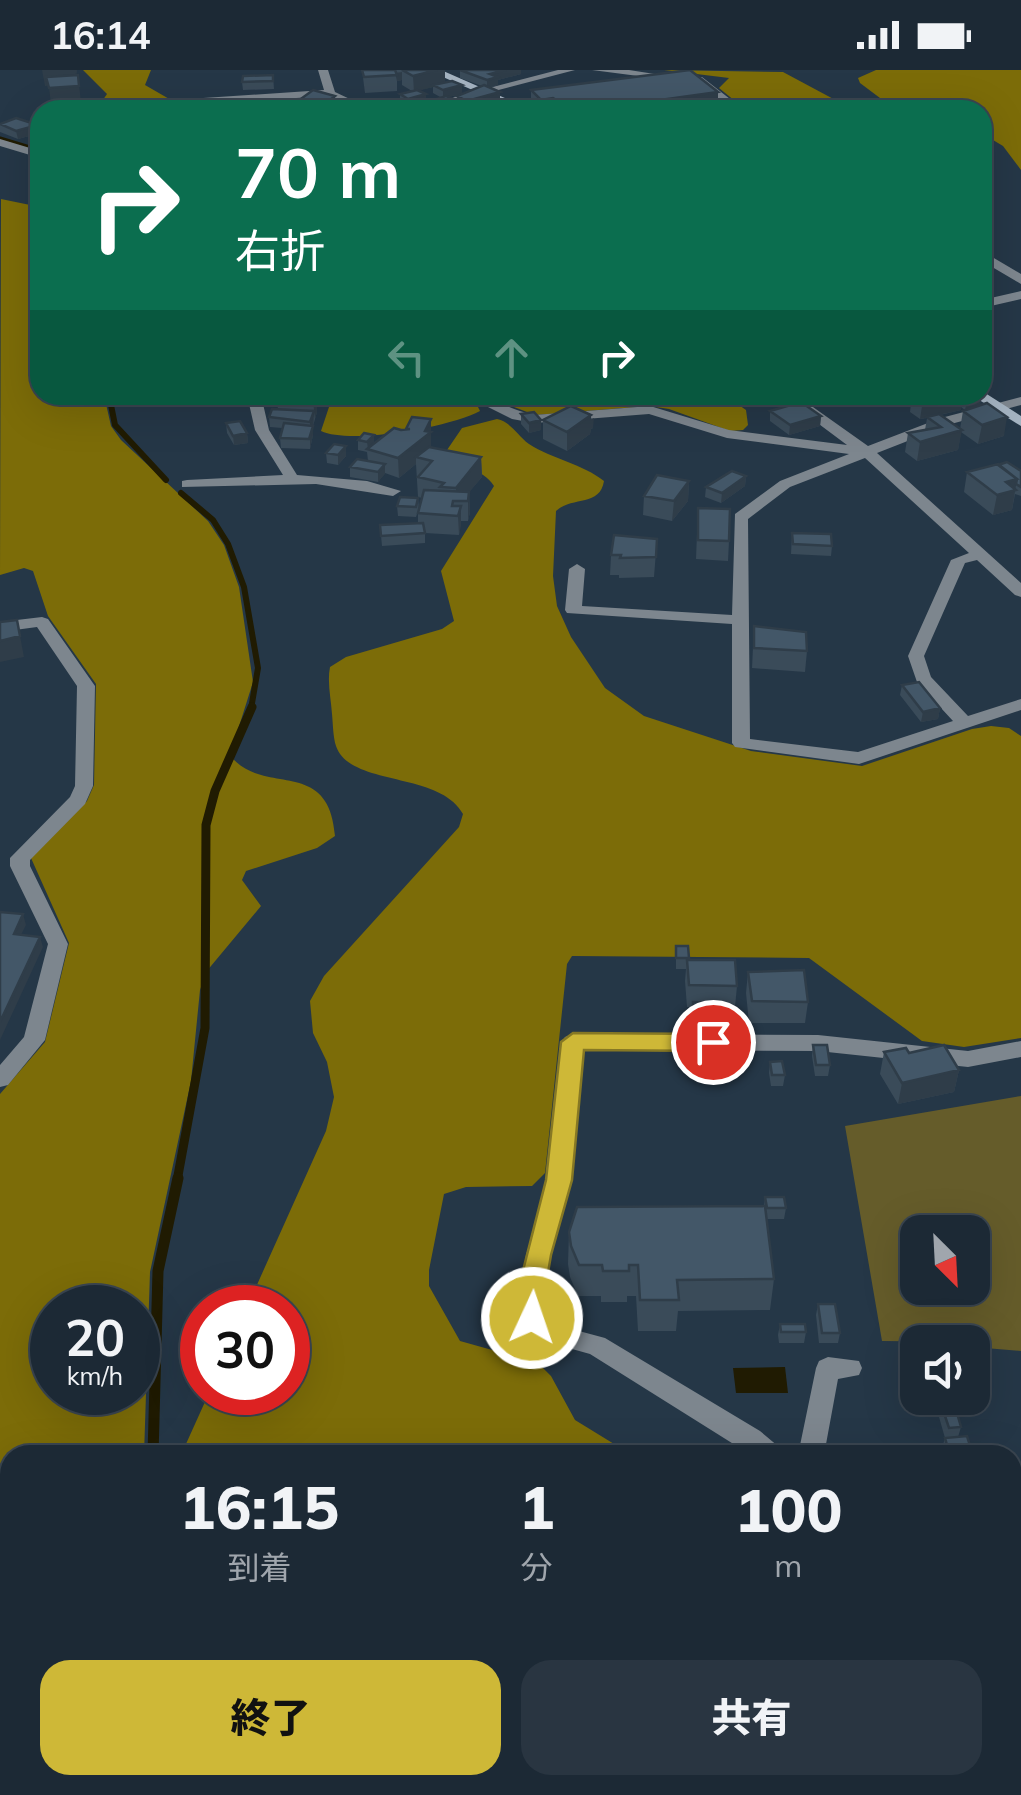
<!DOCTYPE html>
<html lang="ja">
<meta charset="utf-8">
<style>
body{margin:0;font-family:Mulish,"Noto Sans JP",sans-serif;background:#293541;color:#f1f3f6;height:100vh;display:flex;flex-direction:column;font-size:38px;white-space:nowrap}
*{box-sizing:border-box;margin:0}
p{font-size:32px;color:#a0a6ad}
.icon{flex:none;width:55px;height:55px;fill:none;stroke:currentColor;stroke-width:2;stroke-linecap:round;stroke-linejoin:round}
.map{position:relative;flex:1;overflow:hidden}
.panel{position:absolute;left:0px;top:1375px;width:1022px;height:350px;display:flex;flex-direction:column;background:#1c2935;border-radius:30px 30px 0 0;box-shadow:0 10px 40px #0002,0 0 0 2px #3a4550}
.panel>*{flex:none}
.top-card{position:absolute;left:30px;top:30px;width:962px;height:305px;border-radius:30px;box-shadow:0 10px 40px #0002,0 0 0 2px #3a4550;background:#0b6e4f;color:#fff;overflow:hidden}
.needle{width:65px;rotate:156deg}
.fabs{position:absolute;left:900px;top:1145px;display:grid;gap:20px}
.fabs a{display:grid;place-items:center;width:90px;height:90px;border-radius:20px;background:#1c2935;box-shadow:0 10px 40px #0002,0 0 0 2px #3a4550;font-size:50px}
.speed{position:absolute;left:30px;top:1215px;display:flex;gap:20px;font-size:50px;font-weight:700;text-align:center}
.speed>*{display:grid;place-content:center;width:130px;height:130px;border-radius:50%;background:#1c2935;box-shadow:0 10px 40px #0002,0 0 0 2px #3a4550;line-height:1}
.speed small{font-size:25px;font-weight:400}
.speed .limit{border:15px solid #d22;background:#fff;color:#111}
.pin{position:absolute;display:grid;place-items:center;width:85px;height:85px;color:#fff;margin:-42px;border:5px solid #fff;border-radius:50%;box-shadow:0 2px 10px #0007}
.me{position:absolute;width:110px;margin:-55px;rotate:3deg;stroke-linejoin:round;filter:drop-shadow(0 0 8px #0008)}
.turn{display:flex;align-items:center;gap:35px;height:210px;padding:0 40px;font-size:45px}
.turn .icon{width:130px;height:130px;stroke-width:2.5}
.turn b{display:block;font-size:70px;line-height:85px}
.lanes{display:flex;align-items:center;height:95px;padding:0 40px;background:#0003;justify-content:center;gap:50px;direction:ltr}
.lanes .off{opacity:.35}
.eta{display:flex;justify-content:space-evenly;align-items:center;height:170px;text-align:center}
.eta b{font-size:60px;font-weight:800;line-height:70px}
.button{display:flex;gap:20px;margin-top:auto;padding:20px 40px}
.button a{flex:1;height:115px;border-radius:30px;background:#ceb837;color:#111;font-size:40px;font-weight:800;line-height:115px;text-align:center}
.button a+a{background:#293541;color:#f1f3f6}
.status{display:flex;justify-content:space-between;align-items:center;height:70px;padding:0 50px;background:#1c2935;direction:ltr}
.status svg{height:28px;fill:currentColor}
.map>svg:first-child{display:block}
</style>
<div class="status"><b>16:14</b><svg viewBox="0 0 49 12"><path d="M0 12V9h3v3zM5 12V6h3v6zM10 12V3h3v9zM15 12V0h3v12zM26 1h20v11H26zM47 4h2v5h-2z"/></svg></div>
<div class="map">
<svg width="1021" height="1725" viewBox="0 0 1021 1725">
<rect width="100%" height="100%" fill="#253747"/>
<path fill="#655c2a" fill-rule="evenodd" d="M 1021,1026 L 1021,1281 L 973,1277 L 972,1272 L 882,1271 L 845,1056 ZM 918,1162 L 972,1162 L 972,1218 L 918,1218 Z"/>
<path fill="#7c6c08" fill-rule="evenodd" d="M 83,0 L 151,0 L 145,15 L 171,30 L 172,40 L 96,40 L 107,24 Z
M 664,0 L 783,2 L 854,40 L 746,40 L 719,18 L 729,8 Z
M 876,0 L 1021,0 L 1021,100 L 1003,76 L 983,64 L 982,40 L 896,40 L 860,13 L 858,8 Z
M 1,129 L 40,137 L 40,325 L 104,325 L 111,356 L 121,370 L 208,451 L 224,475 L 239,517 L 253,612 L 230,685 C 262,728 329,685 335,766 L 317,778 L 246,801 L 242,810 L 261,836 L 206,902 L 200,920 L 191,1011 L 150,1202 L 144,1385 L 10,1385 L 10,1435 L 0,1425 L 0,1024 L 45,972 L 69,873 L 31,788 L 87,731 L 94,715 L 96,614 L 48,546 L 33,501 L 24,498 L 0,505 ZM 52,1238 L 138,1238 L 138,1322 L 52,1322 Z
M 405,325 L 460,325 L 476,333 L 480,341 C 451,357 350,375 321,361 L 331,331 L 387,334 Z
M 482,325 L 674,325 L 686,335 L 726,326 L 746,340 L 748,355 L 743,360 L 730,361 L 669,339 L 649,336 L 535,345 Z
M 497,349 C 511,352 517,365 529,374 C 552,389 583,394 604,411 C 600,437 572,426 556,441 L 553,506 L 557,536 L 571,567 L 605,618 L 644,646 L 751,681 L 862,696 L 972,659 L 991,656 L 1009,658 L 1021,666 L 1021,968 L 964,977 L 922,971 L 809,888 L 572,886 L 567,894 L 545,1103 L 532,1116 L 466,1117 L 444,1124 L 429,1200 L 429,1216 L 460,1271 L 538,1293 L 551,1306 L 575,1350 L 632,1385 L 181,1385 L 209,1323 L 288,1322 L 288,1238 L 247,1237 L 326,1061 L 334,1027 L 327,992 L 313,963 L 310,931 L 324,906 L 459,757 L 463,744 C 440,701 350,717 336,676 C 333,667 333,654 332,644 C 331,629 327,612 330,597 L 346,587 L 442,559 L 454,551 L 441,501 L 494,416 C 483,398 458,398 447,380 L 462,358 Z
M 0,1484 L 10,1494 L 10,1577 L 0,1584 Z
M 149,1715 L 332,1715 L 334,1725 L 147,1725 Z"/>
<path fill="#201b02" d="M 785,1297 L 788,1323 L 736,1323 L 733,1298 Z"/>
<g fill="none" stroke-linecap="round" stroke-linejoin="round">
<path stroke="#201b02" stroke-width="5" d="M 0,69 L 33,79"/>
<path stroke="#201b02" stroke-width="6" d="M 109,325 L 115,355 L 166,410
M 181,423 L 213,450 L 228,474 L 244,517 L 258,598 L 251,639"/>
<path stroke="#201b02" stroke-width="9" d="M 177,1111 L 205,958 L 206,755 L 215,721 L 252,637"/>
<path stroke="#201b02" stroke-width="11" d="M 153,1385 L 158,1201 L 178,1108
M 140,1725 L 142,1715"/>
<path fill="#7d868e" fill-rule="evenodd" d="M 318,0 L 328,0 L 335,22 L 373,40 L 359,40 L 327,26 L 173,36 L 168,33 L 173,30 L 324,20 Z
M 558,0 L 575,0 L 422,40 L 404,40 Z
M 592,0 L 629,0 L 674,7 L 669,10 Z
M 694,7 L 702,7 L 744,40 L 732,40 L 694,11 Z
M 0,69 L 40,81 L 40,88 L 0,76 Z
M 982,181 L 1021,204 L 1021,214 L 982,191 Z
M 1021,221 L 1021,229 L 982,238 L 982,230 Z
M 247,325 L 261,325 L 269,360 L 297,405 L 367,411 L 401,421 L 393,426 L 316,414 L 182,417 L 182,411 L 187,410 L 283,405 L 255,360 Z
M 464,325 C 490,325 509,340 534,345 L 650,336 L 729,360 L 847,375 L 780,325 L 796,325 L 868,376 L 941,348 L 1021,327 L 1021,335 L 951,354 L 877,383 L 1021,513 L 1021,527 L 1015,525 L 977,490 L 965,493 L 924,586 L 931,607 L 968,646 L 1021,629 L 1021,640 L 859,694 L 735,677 L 732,673 L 732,554 L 567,543 L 565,540 L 569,499 L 577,494 L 585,499 L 582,536 L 732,545 L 735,444 L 780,411 L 849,384 L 727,368 L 649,344 L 534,353 L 512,349 ZM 865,388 L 969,483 L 951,490 L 908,586 L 917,612 L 953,651 L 858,682 L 750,669 L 748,449 L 790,417 Z
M 42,547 L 48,549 L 95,616 L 93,716 L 85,734 L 30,790 L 30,796 L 68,874 L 45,970 L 8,1015 L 0,1017 L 0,995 L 24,967 L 48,874 L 10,796 L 10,788 L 70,727 L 75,716 L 77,616 L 37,557 L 0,562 L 0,552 Z
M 573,964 L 818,965 L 968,981 L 1021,971 L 1021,987 L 968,997 L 818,981 L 583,980 L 570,1111 L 550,1185 L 541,1232 L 543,1244 L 553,1254 L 605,1268 L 760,1361 L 779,1377 L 783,1385 L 751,1385 L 590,1284 L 536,1269 L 520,1248 L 517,1232 L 526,1185 L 548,1111 L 562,972 L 565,967 Z
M 828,1287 L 859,1291 L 862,1298 L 859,1305 L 838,1309 L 824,1385 L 798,1385 L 816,1298 L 819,1291 Z
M 0,1443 L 10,1447 L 10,1476 L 0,1472 Z
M 1012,1561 L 1021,1564 L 1021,1592 L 1012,1589 Z
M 708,1715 L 774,1715 L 778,1725 L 712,1725 Z"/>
<path fill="#a4b3c1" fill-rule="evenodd" d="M 427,0 L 441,0 L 532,40 L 518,40 Z
M 982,321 L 1021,346 L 1021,356 L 976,328 L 974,325 L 982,325 Z"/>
</g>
<path fill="#3a4b59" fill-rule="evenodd" d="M 362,0 L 445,0 L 445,12 L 462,15 L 462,24 L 448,27 L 457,30 L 457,26 L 482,16 L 460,8 L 460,0 L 521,0 L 521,4 L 498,10 L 498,15 L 489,18 L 500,38 L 492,40 L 417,40 L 417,35 L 422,33 L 409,37 L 400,32 L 400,24 L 412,21 L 402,15 L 402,10 L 397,11 L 397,21 L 365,23 ZM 433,17 L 433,23 L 442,28 L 426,32 L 426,24 L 419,20 Z
M 273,5 L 274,19 L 243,20 L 242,12 Z
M 531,20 L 718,22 L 718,31 L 648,40 L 560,40 L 553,36 L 541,38 L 531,28 Z
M 335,26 L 335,34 L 328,40 L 299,39 L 298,31 Z
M 0,53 L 40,63 L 18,69 L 0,62 Z
M 678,325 L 716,325 L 688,333 Z
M 912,325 L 980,325 L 981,326 L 980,336 L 965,340 L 961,337 L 961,340 L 940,345 L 960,359 L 963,341 L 1004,366 L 978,374 L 961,362 L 958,380 L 917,391 L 905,382 L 908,363 L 925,360 L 927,348 L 920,349 L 910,342 Z
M 316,327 L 317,342 L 313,356 L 313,365 L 310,379 L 281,378 L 280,368 L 282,358 L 270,357 L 269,347 L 278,340 L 277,328 Z
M 770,341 L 821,346 L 820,356 L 789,365 L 770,351 Z
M 521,344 L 541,350 L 541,360 L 529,363 L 521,354 Z
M 591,347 L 593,358 L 591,359 L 590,364 L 567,381 L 543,369 L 543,350 Z
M 431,349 L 431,377 L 481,387 L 482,407 L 469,422 L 470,442 L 468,451 L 461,451 L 459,465 L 425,463 L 425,473 L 382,476 L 380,455 L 418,453 L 418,443 L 422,428 L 418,427 L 416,394 L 399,408 L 385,403 L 378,412 L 350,407 L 350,397 L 368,391 L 367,382 L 358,380 L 358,370 L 374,373 L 401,360 L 406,359 Z
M 226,353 L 247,363 L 248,373 L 234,375 L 227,363 Z
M 346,376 L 346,386 L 338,395 L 327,393 L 326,383 Z
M 1021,401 L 1021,426 L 1015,424 L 1012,440 L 993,445 L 964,422 L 967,402 Z
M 746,406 L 745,416 L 721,433 L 705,427 L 706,417 Z
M 689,411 L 688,431 L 672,451 L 643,445 L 644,426 Z
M 418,428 L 419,438 L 416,447 L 398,446 L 397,436 Z
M 698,438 L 729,471 L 728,491 L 696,489 Z
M 792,463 L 832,476 L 831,486 L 791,484 Z
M 657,469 L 654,507 L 619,508 L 619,505 L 610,505 L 611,485 Z
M 754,556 L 807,581 L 805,602 L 752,598 Z
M 902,615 L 940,638 L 938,649 L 921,652 L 900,625 Z
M 676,876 L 688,876 L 689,890 L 737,916 L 735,937 L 716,937 L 716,960 L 693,960 L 692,937 L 687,937 L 685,911 L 686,899 L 676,899 Z
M 748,902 L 808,932 L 805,953 L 749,953 L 746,923 Z
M 813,975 L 830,995 L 828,1006 L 815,1006 L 812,986 Z
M 884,982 L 959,1000 L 954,1022 L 898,1034 L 880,1004 Z
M 770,992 L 785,1005 L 783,1016 L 771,1016 L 769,1003 Z
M 765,1127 L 786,1138 L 784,1149 L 767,1149 L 774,1209 L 770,1240 L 678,1241 L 676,1261 L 638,1261 L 636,1226 L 627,1226 L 627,1232 L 601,1232 L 601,1226 L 578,1226 L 570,1207 L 568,1194 L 569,1162 L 764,1136 Z
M 818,1234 L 840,1263 L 838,1273 L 819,1273 L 816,1245 Z
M 780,1254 L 806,1262 L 804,1273 L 779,1273 L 778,1265 Z
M 942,1337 L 961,1357 L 958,1367 L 973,1385 L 944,1385 L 942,1378 L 945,1368 L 939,1347 Z
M 1012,1639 L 1021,1642 L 1021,1658 L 1019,1662 L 1012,1660 Z
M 900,1715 L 939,1715 L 936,1725 L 928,1725 Z"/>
<path fill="#2f3d49" d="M 42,0 L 77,0 L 76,14 L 45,16 Z
M 437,0 L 445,0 L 445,14 L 414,22 L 413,6 L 408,3 Z
M 506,0 L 521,0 L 521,4 L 498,10 L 498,15 L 487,18 L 487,10 L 490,4 Z
M 402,2 L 402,10 L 397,11 L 395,3 Z
M 78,5 L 81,32 L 51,34 L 49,18 Z
M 462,15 L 462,24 L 443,28 L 443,20 Z
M 500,22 L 500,38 L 492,40 L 467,40 L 467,31 Z
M 718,22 L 718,31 L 648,40 L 588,40 Z
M 426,24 L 426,32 L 409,37 L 408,29 Z
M 335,26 L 335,34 L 328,40 L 323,40 L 323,36 Z
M 553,28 L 553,36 L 541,38 L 541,30 Z
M 462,32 L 462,40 L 439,40 Z
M 38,55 L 40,63 L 18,69 L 16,61 Z
M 315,325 L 317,325 L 317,342 L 315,349 L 313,330 Z
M 689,325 L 716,325 L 688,333 Z
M 946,325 L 963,325 L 961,340 L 920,349 L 923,330 Z
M 981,326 L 980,336 L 965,340 L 967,330 Z
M 314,341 L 313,365 L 310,379 L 310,352 Z
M 591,345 L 591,350 L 594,348 L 593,358 L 591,359 L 590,364 L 567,381 L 567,362 Z
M 821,346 L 820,356 L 789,365 L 790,355 Z
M 1007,347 L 1004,366 L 978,374 L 982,355 Z
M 431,349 L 431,382 L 416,387 L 416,394 L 399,408 L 398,388 L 425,361 Z
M 541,350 L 541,360 L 529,363 L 529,353 Z
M 962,360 L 958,380 L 917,391 L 920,372 Z
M 247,363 L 248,373 L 234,375 L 233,366 Z
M 374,365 L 374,374 L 368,379 L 367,372 Z
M 346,376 L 346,386 L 338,395 L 338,385 Z
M 481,387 L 482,407 L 462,431 L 456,431 L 456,418 Z
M 385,394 L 385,404 L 378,412 L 378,402 Z
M 746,406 L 745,416 L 721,433 L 722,423 Z
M 1017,409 L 1012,440 L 993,445 L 997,425 L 1006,412 Z
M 689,411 L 688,431 L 672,451 L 674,431 Z
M 469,422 L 470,442 L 468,451 L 468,431 Z
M 461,436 L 461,456 L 459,465 L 458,446 Z
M 17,550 L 24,587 L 0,592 L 0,571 Z
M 940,638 L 938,649 L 921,652 L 923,642 Z
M 23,844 L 26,855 L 16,875 L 14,864 Z
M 40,867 L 43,877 L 0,970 L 0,952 Z
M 959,1000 L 954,1022 L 898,1034 L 902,1013 Z"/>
<path fill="#435768" stroke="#2f3d49" stroke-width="2.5" d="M 362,0 L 395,0 L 397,5 L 364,7 Z
M 402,0 L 437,0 L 413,6 Z
M 460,0 L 506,0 L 490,4 L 498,7 L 487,10 Z
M 690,0 L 718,22 L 588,40 L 573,40 L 553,28 L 541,30 L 531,20 Z
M 78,5 L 79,16 L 49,18 L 46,7 Z
M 273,5 L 273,11 L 242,12 L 243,6 Z
M 452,11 L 462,15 L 443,20 L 433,15 Z
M 484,15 L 500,22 L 467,31 L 457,26 Z
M 313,20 L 335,26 L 323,36 L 298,31 Z
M 417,20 L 426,24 L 408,29 L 400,24 Z
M 446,26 L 462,32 L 439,40 L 431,40 L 417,35 Z
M 16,48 L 38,55 L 16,61 L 0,54 Z
M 278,325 L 315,325 L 313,330 L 277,328 Z
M 916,325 L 946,325 L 923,330 Z
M 963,325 L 980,325 L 981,326 L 967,330 L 963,327 Z
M 801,332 L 821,346 L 790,355 L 770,341 Z
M 987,333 L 1007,347 L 982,355 L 963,341 Z
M 571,336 L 591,345 L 567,362 L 543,350 Z
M 272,339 L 314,341 L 310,352 L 269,347 Z
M 534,342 L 541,350 L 529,353 L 521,344 Z
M 939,344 L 962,360 L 920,372 L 908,363 L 941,357 L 927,347 Z
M 412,347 L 431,349 L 425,361 L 431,362 L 398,388 L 367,379 L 394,358 L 401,360 L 410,359 L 406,359 Z
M 240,351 L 247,363 L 233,366 L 226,353 Z
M 284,353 L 313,356 L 309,369 L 280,368 Z
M 364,363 L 374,365 L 367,372 L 358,370 Z
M 334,374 L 346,376 L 338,385 L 326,383 Z
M 429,377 L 481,387 L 456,418 L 440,417 L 444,413 L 418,407 L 432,391 L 416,387 Z
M 357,389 L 385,394 L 378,402 L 350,397 Z
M 1007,392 L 1021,401 L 1021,417 L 1016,414 L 1017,409 L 998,395 Z
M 998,394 L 1017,409 L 1006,412 L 1016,420 L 997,425 L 967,402 Z
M 732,401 L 746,406 L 722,423 L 706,417 Z
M 657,405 L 689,411 L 674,431 L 644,426 Z
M 424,420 L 469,422 L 468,431 L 453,431 L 452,436 L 461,436 L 458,446 L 418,443 Z
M 400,427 L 418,428 L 416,437 L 397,436 Z
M 698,438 L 730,439 L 729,471 L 698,470 Z
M 423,453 L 425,463 L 381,466 L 380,455 Z
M 792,463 L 831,464 L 832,476 L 793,474 Z
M 614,465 L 657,469 L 656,487 L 620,488 L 621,485 L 611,485 Z
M 17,550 L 20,566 L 0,571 L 0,552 Z
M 754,556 L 806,562 L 807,581 L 754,578 Z
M 919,612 L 940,638 L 923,642 L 902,615 Z
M 0,842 L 23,844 L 14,864 L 40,867 L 0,952 Z
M 676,876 L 688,876 L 689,888 L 676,888 Z
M 687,890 L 735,890 L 737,916 L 689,915 Z
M 804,900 L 808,932 L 752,931 L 748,902 Z
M 693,932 L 716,933 L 717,950 L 694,949 Z
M 813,975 L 827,975 L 830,995 L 816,995 Z
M 944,975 L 959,1000 L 902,1013 L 884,982 L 906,978 L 909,983 Z
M 782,991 L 785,1005 L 772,1005 L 770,992 Z
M 765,1127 L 784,1127 L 786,1138 L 767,1138 Z
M 765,1136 L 774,1209 L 677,1210 L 679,1230 L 640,1230 L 638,1195 L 629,1195 L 629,1201 L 603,1201 L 602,1195 L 579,1195 L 571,1176 L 569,1162 L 577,1137 Z
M 818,1234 L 835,1234 L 840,1263 L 822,1263 Z
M 780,1254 L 805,1254 L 806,1262 L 781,1262 Z
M 955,1336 L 961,1357 L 949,1358 L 942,1337 Z
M 967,1366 L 973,1385 L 950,1385 L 945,1368 Z
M 1012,1639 L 1021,1642 L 1021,1651 L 1012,1649 Z"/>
<path fill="#ceb837" stroke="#867824" stroke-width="2.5" d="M 573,963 L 713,964 L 725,972 L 713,981 L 584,980 L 572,1110 L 551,1185 L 543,1232 L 546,1248 L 542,1257 L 532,1260 L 522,1257 L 515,1232 L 546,1110 L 561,972 Z"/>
</svg>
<div class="fabs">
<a><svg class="needle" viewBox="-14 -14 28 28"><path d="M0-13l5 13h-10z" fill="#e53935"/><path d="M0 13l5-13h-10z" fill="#a0a6ad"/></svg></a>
<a><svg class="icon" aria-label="sound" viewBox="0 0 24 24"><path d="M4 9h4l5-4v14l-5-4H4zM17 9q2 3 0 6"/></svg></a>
</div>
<div class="speed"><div>20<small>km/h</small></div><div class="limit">30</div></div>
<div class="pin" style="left:713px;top:972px;background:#d93025"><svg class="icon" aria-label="arrive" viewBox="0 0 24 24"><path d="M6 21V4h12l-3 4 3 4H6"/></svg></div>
<svg class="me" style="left:532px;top:1248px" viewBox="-20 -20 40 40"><circle r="17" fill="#ceb837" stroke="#fff" stroke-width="3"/><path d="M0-11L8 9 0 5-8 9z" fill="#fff"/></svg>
<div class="top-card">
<div class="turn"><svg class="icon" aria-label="right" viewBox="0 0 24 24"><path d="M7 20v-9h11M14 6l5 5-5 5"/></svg><div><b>70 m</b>右折</div></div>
<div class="lanes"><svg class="icon off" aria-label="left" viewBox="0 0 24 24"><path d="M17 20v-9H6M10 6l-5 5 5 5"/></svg><svg class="icon off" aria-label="ahead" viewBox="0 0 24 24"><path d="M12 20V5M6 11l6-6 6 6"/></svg><svg class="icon" aria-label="right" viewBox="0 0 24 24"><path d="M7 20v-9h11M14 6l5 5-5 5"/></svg></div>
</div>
<section class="panel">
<div class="eta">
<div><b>16:15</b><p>到着</p></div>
<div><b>1</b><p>分</p></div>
<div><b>100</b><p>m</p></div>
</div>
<div class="button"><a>終了</a><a>共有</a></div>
</section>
</div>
